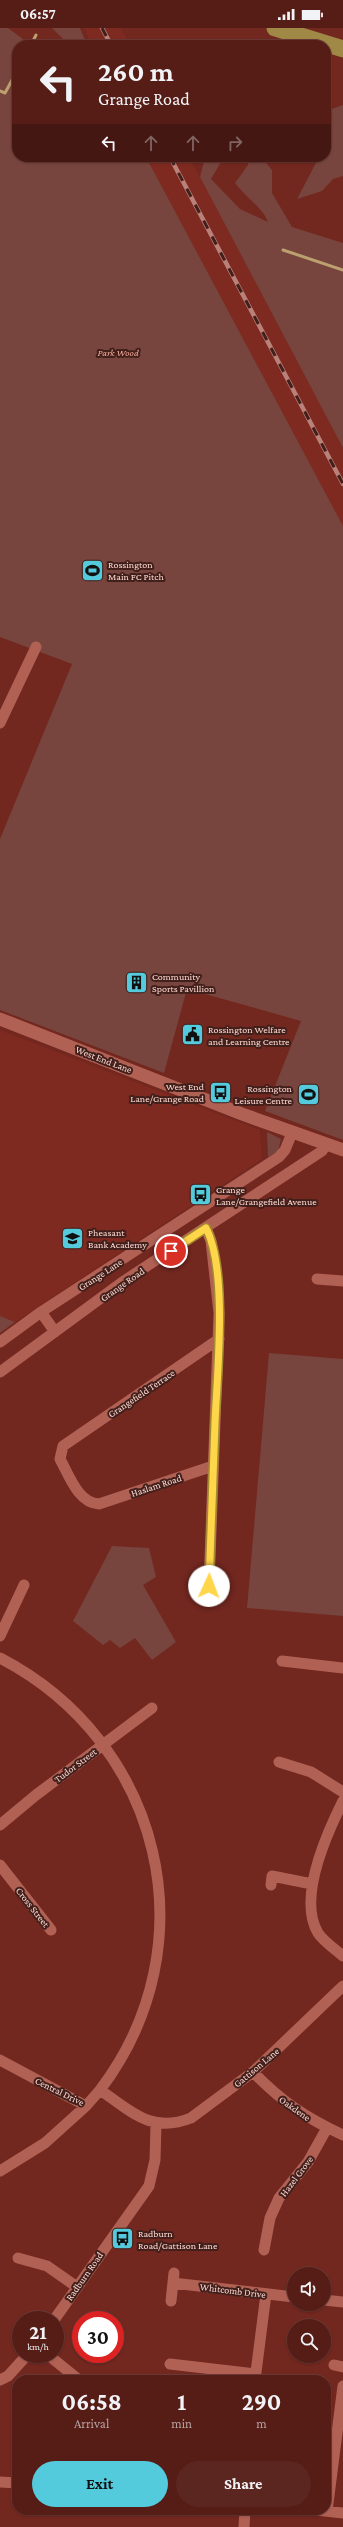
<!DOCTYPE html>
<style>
body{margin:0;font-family:"Crimson Pro",serif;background:#5c2620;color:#f1f3f6;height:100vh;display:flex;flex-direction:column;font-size:15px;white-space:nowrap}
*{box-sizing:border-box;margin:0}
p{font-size:13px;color:#b6a2a1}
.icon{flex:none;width:22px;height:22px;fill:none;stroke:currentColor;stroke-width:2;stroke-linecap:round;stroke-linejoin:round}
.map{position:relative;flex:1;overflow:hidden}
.details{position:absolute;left:12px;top:2347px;width:319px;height:140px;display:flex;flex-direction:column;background:#561d17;border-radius:16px;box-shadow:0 1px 3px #0004,0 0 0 1px #6c3b36}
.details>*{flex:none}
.banner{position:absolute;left:12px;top:12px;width:319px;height:122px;border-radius:16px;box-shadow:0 1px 3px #0004,0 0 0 1px #6c3b36;background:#561d17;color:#f1f3f6;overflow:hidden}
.buttons{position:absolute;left:287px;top:2239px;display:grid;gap:8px}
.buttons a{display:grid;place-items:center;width:44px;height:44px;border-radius:50%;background:#561d17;box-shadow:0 1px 3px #0004,0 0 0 1px #6c3b36;font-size:20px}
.speed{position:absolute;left:12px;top:2283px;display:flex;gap:8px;font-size:20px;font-weight:700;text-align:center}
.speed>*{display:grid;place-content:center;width:52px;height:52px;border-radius:50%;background:#561d17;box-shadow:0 1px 3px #0004,0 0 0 1px #6c3b36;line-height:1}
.speed small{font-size:10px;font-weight:400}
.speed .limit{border:6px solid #d22;background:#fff;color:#111}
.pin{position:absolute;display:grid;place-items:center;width:34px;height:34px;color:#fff;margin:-17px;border:2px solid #fff;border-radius:50%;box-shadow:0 1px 4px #0007}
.me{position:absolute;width:44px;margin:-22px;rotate:2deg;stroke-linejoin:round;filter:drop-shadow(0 0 3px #0008)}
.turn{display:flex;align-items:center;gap:14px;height:84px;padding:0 20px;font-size:18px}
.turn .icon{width:52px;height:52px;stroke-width:2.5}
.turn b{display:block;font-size:28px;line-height:34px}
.lanes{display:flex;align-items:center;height:38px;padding:0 20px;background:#0003;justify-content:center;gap:20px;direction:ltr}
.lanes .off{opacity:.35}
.eta{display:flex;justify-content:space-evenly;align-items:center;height:68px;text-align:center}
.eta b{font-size:24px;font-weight:700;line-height:28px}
.primary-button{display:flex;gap:8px;margin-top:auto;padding:8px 20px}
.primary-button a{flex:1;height:46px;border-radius:24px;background:#54cadd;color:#111;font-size:16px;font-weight:700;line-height:46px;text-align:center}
.primary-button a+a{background:#5c2620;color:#f1f3f6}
.status{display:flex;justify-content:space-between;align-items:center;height:28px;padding:0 20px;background:#561d17;direction:ltr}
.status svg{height:11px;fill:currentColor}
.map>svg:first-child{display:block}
</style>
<div class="status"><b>06:57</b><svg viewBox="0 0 49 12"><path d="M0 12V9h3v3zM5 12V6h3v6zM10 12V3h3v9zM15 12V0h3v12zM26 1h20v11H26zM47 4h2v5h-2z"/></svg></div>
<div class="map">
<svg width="343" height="2499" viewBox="0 0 343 2499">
<rect width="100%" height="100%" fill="#72271f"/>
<path fill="#7e2a21" d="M 84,0 L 121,0 L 130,17 L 92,17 Z
M 146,129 L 189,129 L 200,149 L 343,420 L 343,498 Z
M 0,1002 L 260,1102 L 262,1131 L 15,1294 L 0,1288 Z"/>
<path fill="#77453d" d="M 0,0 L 8,0 L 31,17 L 17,17 L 17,129 L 146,129 L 343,498 L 343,1112 L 265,1083 L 301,993 L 187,961 L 164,1045 L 0,982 L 0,811 L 72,636 L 0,609 Z
M 52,0 L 80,0 L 87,17 L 69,17 Z
M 343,77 L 343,148 L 333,151 L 322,163 L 297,171 L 319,129 L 326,129 L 326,83 Z
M 205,129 L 224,129 L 211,151 L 240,181 L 268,194 C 263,180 245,169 235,155 L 248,137 L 249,129 L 261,129 L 272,142 L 272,165 L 292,199 L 343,215 L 343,420 L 200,149 Z
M 267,1104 L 281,1111 L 278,1124 L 268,1129 Z
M 0,1288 L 15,1294 L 0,1305 Z
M 269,1325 L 343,1331 L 343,1588 L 247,1580 Z
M 112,1518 L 149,1520 L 156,1549 L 143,1557 L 176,1614 L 152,1632 L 135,1610 L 120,1620 L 110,1612 L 103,1617 L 73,1593 Z"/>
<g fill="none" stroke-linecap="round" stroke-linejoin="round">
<path stroke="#bca070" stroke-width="3" d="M 31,17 L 36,7
M 0,63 L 5,65 L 17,43
M 283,222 L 343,242"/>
<path stroke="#a08846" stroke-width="17" d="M 275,0 L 343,21"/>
<path stroke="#b16054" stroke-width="11" d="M 0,695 L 36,619
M 206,1200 L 211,1213 L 219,1285 L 209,1558
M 317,1251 L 343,1253
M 41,1284 L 55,1304
M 0,1314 L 41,1284 L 279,1129 L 285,1122 L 292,1105
M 0,1344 L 124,1253 L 322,1123 L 326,1117
M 213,1438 L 99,1476 C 78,1475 69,1447 60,1431 L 63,1418 L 219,1311
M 0,1608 L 24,1557
M 0,1630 C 162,1714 211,1916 100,2062
M 282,1633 L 343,1640
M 279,1734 L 311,1744 L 343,1764
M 343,1773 C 327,1805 297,1870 318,1905 C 324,1914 335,1921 343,1928
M 0,1797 L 36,1767 L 152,1680
M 0,1837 L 51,1902
M 271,1857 L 272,1848 L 312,1856
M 0,2032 L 86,2078 L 100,2062 C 131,2083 151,2106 191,2090 L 253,2044 L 343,1958
M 253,2044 C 281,2073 306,2090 343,2107
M 0,2143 L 45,2115 L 86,2078
M 264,2222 L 270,2190 L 279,2170 L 308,2134 L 327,2100
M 18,2230 L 47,2238 L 77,2259
M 173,2255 L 294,2269
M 324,2272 L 343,2274
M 171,2273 L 174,2245
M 54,2292 L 149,2158 L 155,2132 L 156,2096
M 47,2326 L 79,2352
M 170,2336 L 256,2346
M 334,2337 L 343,2339
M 0,2352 L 8,2348 L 28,2326
M 255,2352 L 266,2266
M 0,2454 L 17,2455
M 316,2482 L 343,2485
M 327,2483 L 343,2358
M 244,2499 L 245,2482"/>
<path stroke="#b16054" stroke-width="13" d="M 0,991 L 242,1086 L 343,1122"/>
<defs>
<path id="rail" d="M 102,0 L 111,17
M 170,129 L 343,456"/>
</defs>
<use href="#rail" stroke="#ba817a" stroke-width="4.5"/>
<use href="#rail" stroke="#411f1a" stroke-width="3" stroke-dasharray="9" stroke-linecap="butt"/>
</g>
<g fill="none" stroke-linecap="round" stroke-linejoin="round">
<defs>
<path id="route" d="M 171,1223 L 206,1200 C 228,1242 217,1346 215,1395 C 213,1449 211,1504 209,1558"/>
</defs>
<use href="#route" stroke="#a68a30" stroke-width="10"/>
<use href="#route" stroke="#ffd54a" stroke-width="7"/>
</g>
<defs>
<symbol id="stadium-square" viewBox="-11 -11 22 22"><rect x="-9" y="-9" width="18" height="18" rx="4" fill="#54cadd" stroke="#411f1a"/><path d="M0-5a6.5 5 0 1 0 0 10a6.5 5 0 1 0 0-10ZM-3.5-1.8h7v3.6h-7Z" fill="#111"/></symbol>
<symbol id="building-square" viewBox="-11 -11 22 22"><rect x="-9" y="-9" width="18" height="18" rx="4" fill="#54cadd" stroke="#411f1a"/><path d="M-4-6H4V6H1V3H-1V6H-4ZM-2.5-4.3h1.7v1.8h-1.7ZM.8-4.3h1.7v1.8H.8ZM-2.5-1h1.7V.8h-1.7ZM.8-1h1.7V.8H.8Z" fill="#111"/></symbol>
<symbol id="civic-square" viewBox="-11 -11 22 22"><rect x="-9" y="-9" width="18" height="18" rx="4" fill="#54cadd" stroke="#411f1a"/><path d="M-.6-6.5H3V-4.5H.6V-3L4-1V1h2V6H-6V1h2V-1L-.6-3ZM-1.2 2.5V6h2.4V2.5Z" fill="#111"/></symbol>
<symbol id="bus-square" viewBox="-11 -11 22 22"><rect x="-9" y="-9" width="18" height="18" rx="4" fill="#54cadd" stroke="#411f1a"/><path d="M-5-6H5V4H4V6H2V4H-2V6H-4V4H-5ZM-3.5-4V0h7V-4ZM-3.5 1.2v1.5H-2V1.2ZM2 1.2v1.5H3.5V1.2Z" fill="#111"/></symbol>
<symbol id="school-square" viewBox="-11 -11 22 22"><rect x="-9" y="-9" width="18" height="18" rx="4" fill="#54cadd" stroke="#411f1a"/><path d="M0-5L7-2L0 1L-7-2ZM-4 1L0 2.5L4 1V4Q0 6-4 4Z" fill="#111"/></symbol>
</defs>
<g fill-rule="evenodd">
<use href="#stadium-square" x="80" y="530" width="25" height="25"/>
<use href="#building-square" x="124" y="942" width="25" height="25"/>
<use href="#civic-square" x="180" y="994" width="25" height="25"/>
<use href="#bus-square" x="208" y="1052" width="25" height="25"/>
<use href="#stadium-square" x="296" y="1054" width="25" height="25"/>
<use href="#bus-square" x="188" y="1154" width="25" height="25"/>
<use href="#school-square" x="60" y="1198" width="25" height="25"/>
<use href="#bus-square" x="110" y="2198" width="25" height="25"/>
</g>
<g text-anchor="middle" stroke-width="4" stroke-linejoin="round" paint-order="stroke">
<g font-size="10" font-style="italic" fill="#f9aa9d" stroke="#411f1a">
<text x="118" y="328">Park Wood</text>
</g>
<g font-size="10" fill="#ffd9d3" stroke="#411f1a" text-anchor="start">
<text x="108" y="540">Rossington<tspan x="108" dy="12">Main FC Pitch</tspan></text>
<text x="152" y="952">Community<tspan x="152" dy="12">Sports Pavillion</tspan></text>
<text x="208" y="1005">Rossington Welfare<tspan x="208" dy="12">and Learning Centre</tspan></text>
<text x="204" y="1062" text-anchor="end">West End<tspan x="204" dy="12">Lane/Grange Road</tspan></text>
<text x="292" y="1064" text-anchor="end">Rossington<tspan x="292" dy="12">Leisure Centre</tspan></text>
<text x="216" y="1165">Grange<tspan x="216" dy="12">Lane/Grangefield Avenue</tspan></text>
<text x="88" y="1208">Pheasant<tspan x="88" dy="12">Bank Academy</tspan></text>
<text x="138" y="2209">Radburn<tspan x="138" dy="12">Road/Gattison Lane</tspan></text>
</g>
<g font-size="10" fill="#ffd9d3" stroke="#411f1a">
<text transform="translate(104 1031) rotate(21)" y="4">West End Lane</text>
<text transform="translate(100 1246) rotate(-33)" y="4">Grange Lane</text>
<text transform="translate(122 1256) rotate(-35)" y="4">Grange Road</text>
<text transform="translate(141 1365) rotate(-34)" y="4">Grangefield Terrace</text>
<text transform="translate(156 1457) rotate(-18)" y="4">Haslam Road</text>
<text transform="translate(75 1737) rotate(-37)" y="4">Tudor Street</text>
<text transform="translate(33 1879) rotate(52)" y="4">Cross Street</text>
<text transform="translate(256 2039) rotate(-40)" y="4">Gattison Lane</text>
<text transform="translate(60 2063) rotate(26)" y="4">Central Drive</text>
<text transform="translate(295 2080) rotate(35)" y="4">Oakdene</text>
<text transform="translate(296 2148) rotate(-53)" y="4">Hazel Grove</text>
<text transform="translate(84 2248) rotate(-55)" y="4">Radburn Road</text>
<text transform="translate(233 2262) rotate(7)" y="4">Whitcomb Drive</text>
</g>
</g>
</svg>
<div class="buttons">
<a><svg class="icon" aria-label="sound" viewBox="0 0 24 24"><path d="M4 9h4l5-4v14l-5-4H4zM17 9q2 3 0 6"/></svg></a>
<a><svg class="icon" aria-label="search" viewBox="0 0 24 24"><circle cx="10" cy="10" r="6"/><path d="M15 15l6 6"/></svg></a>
</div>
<div class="speed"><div>21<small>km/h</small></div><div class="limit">30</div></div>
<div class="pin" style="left:171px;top:1223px;background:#d93025"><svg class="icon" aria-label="arrive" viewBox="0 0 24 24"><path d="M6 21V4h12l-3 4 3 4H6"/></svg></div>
<svg class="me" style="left:209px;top:1558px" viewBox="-20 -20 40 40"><circle r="19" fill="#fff"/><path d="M0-13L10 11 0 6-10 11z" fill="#ffd54a"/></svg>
<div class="banner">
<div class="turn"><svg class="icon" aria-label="left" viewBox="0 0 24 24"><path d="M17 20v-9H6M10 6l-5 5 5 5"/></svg><div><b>260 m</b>Grange Road</div></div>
<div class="lanes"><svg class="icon" aria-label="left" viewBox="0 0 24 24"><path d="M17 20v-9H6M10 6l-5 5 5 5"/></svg><svg class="icon off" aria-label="ahead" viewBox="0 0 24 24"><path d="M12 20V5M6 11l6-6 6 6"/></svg><svg class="icon off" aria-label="ahead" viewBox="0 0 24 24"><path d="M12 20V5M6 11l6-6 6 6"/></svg><svg class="icon off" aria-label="right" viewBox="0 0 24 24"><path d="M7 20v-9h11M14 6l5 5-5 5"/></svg></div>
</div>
<section class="details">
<div class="eta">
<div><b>06:58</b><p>Arrival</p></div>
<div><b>1</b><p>min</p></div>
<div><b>290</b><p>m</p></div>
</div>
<div class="primary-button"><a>Exit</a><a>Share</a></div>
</section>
</div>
